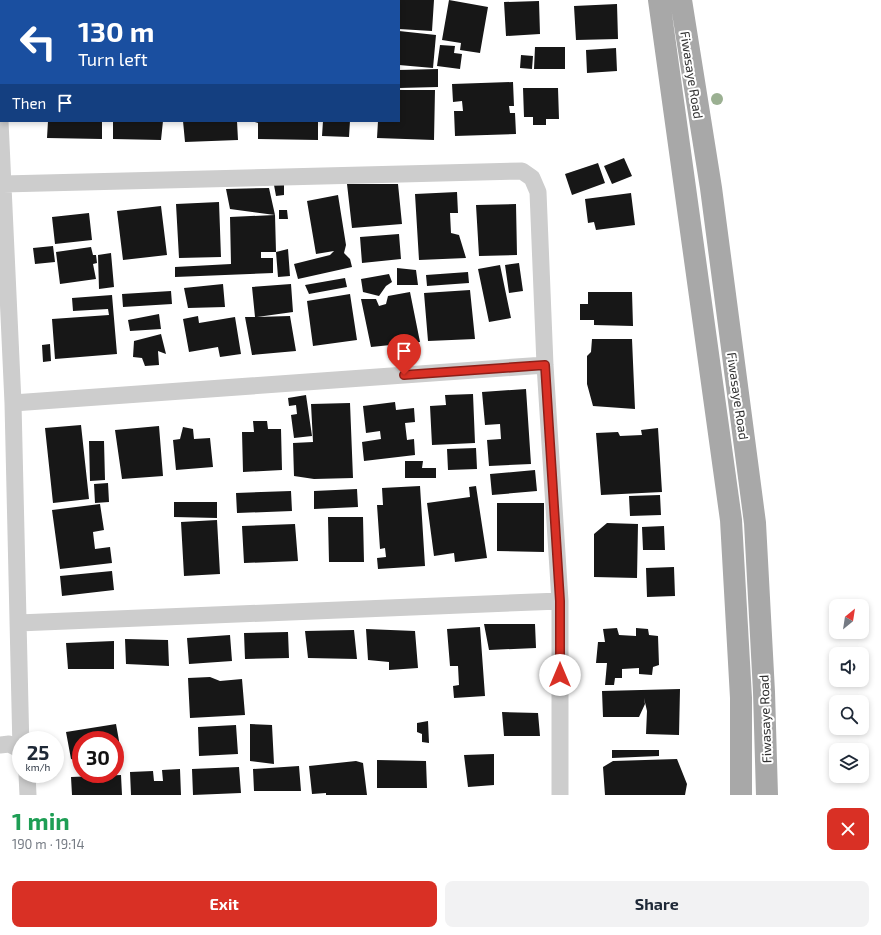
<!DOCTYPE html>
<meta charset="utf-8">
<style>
body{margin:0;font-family:"Exo 2",sans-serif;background:#f2f2f3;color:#1f2937;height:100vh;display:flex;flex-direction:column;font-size:15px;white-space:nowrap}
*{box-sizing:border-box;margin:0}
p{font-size:13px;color:#747a83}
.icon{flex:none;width:22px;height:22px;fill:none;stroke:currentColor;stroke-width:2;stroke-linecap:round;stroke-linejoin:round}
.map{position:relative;height:795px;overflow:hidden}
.sheet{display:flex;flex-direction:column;background:#fff;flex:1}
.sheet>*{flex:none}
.guide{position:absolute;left:0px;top:0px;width:400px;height:122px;box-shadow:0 2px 6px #0003;background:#1a4fa0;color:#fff;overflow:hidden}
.needle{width:26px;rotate:30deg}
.controls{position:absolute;left:829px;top:599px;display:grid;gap:8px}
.controls a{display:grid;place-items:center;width:40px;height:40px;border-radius:8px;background:#fff;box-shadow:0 2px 6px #0003;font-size:20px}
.speed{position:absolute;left:12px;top:731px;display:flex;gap:8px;font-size:20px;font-weight:700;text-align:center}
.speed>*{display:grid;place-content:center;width:52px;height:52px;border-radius:50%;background:#fff;box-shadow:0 2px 6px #0003;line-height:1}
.speed small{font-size:10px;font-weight:400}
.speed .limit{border:6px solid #d22;background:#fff;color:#111}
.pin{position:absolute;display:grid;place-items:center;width:34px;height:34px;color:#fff;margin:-41px -17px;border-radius:50% 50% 50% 0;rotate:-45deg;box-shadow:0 0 4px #0007}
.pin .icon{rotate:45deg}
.me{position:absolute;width:44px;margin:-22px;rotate:0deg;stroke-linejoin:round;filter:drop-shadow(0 0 3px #0008)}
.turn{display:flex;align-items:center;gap:14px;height:84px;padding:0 12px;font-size:18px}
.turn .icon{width:52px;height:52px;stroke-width:2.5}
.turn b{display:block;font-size:28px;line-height:34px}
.then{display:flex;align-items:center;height:38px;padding:0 12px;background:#0003;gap:8px;font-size:15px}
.round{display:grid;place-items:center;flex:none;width:42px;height:42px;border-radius:8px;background:#f2f2f3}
.summary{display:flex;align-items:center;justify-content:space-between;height:68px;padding:0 12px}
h1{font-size:24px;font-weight:700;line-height:30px;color:#1e9e55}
.cta{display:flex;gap:8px;margin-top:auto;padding:8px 12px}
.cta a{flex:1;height:46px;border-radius:8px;background:#d93025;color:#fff;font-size:16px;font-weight:700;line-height:46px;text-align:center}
.cta a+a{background:#f2f2f3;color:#1f2937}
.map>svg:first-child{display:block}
</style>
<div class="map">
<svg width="881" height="795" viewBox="0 0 881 795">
<rect width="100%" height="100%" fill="#fff"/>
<path fill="#171717" d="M 399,0 L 434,0 L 432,31 L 399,29 Z
M 449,0 L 488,7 L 480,53 L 460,50 L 461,43 L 442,40 Z
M 539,1 L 540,34 L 506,36 L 504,2 Z
M 617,4 L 618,39 L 576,40 L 574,6 Z
M 399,31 L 436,35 L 433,68 L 399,65 Z
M 440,45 L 455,46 L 454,53 L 462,54 L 460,69 L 437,66 Z
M 535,47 L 565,47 L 565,69 L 534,69 Z
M 616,48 L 617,71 L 587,73 L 586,50 Z
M 521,55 L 533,56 L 532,69 L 520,68 Z
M 438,69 L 438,87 L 399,88 L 399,70 Z
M 513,82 L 514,106 L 509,106 L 510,113 L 515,113 L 516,134 L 455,136 L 454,111 L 463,111 L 462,101 L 453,102 L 452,84 Z
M 523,88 L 558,88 L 559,119 L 546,119 L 546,125 L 533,125 L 533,117 L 524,117 Z
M 399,90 L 435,90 L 434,140 L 377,138 L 378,121 L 399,121 Z
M 48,121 L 102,121 L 102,139 L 47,138 Z
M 113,121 L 163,121 L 161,140 L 113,139 Z
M 183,121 L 237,121 L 238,140 L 185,142 Z
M 252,121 L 318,121 L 318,140 L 258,139 L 258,123 Z
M 323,121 L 350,121 L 349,137 L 322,136 Z
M 624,158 L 632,176 L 612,184 L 604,166 Z
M 598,163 L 605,183 L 572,195 L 565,174 Z
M 347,184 L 398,184 L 402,224 L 352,228 Z
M 274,185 L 284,185 L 284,195 L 276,196 Z
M 269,188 L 275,215 L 230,209 L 226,189 Z
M 457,192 L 458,213 L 450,213 L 451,233 L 459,235 L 466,258 L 419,260 L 415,194 Z
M 631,193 L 635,225 L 596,230 L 594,222 L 588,223 L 585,199 Z
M 338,195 L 346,245 L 344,253 L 350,259 L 352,267 L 298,279 L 294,264 L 330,255 L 334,251 L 316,254 L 307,201 Z
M 219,202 L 221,257 L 179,258 L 176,204 Z
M 516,204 L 517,255 L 479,256 L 476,205 Z
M 161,206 L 167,255 L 123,260 L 117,211 Z
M 279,210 L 287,210 L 288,219 L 279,219 Z
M 89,213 L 92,240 L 55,244 L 52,217 Z
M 275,215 L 276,252 L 261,252 L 261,258 L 273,258 L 273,273 L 175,277 L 175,267 L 231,264 L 230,217 Z
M 399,234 L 401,259 L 362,263 L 360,237 Z
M 53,246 L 55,262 L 35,264 L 33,248 Z
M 91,247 L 93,255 L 96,255 L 97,263 L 93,264 L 96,279 L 60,284 L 56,252 Z
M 288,249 L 290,276 L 278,277 L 276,252 Z
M 111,253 L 114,287 L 99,289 L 98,255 Z
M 519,263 L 523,291 L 509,293 L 505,265 Z
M 500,265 L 511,318 L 489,322 L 478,269 Z
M 397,268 L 416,270 L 418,285 L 397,285 Z
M 468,272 L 469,283 L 427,286 L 426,275 Z
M 389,274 L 392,282 L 386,286 L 379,296 L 363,292 L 361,279 Z
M 345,278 L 347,287 L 309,294 L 305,285 Z
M 223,284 L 225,307 L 188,308 L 184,288 Z
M 291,284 L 293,312 L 257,317 L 290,316 L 296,351 L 252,355 L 245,317 L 255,317 L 252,287 Z
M 470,290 L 475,339 L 428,341 L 424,293 Z
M 171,291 L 172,304 L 123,307 L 122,294 Z
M 410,292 L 420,342 L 371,347 L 361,299 L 376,299 L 379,306 L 386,304 L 388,296 Z
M 588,292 L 632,292 L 633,326 L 594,325 L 594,320 L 580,320 L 580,304 L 588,304 Z
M 350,294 L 357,340 L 313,346 L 307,301 Z
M 112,295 L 117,354 L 55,359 L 52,319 L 109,315 L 108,309 L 73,311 L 72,298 Z
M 159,314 L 161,329 L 130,331 L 128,320 Z
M 198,316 L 199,323 L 235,317 L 241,354 L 220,357 L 218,347 L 189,352 L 183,319 Z
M 161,334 L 166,354 L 158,351 L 159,365 L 145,366 L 142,358 L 133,357 L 134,341 Z
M 592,339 L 632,339 L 635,409 L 593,406 L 587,384 L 587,356 L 591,352 Z
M 50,344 L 51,361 L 43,362 L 42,345 Z
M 526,389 L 531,464 L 489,466 L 487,440 L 501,439 L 500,424 L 485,425 L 482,392 Z
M 473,394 L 475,443 L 432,445 L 430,406 L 446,405 L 445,395 Z
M 306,395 L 312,436 L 294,438 L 291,415 L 297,414 L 296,405 L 289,406 L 288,398 Z
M 395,402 L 396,410 L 414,408 L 415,422 L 405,423 L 407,440 L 414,439 L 415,455 L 364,461 L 362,442 L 381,439 L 380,431 L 366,433 L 363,406 Z
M 350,403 L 353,478 L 314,479 L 294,476 L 293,443 L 313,442 L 311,404 Z
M 253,421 L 267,421 L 268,429 L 281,429 L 282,470 L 243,472 L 242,432 L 254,432 Z
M 81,425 L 89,499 L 53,503 L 45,428 Z
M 159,426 L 163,476 L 122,479 L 115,430 Z
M 183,427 L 193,429 L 194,439 L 210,438 L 213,467 L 176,470 L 173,440 L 180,439 Z
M 658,428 L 662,492 L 601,495 L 596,433 L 618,432 L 620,436 L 642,435 L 641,430 Z
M 89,441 L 104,441 L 105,480 L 90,481 Z
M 476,448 L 477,469 L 448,470 L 447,449 Z
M 405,461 L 423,461 L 422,468 L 436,468 L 436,478 L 405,478 Z
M 535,470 L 537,491 L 492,495 L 490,474 Z
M 108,483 L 109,502 L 95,503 L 94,484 Z
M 420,486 L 425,566 L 378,569 L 377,558 L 386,557 L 385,548 L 380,549 L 377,505 L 383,505 L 382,488 Z
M 476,486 L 487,558 L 455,562 L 454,553 L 434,556 L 427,503 L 470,497 L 469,487 Z
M 357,489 L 358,507 L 314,509 L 314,491 Z
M 291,491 L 292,511 L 237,513 L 236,493 Z
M 660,495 L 661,515 L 630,516 L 629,496 Z
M 174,502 L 217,502 L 217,518 L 174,517 Z
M 497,503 L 544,503 L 544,552 L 497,551 Z
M 100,504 L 104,530 L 93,532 L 95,549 L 110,547 L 112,563 L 60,569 L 52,510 Z
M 328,517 L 363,517 L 364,562 L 329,562 Z
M 217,520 L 220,574 L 184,576 L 181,522 Z
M 607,523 L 638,524 L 637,578 L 594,577 L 594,534 Z
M 295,524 L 298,561 L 244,563 L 242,526 Z
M 664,526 L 665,550 L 643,550 L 642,527 Z
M 674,567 L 675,596 L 647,597 L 646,568 Z
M 112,571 L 114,590 L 62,596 L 60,576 Z
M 484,624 L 535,624 L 536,648 L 489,650 Z
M 480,627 L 485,696 L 454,698 L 453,686 L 459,685 L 458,666 L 450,666 L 447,629 Z
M 617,628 L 619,635 L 636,636 L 636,628 L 648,629 L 649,635 L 658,636 L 659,665 L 653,667 L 652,675 L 639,674 L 639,668 L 622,669 L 622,678 L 615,678 L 614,685 L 605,685 L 607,663 L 596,663 L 598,642 L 605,642 L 603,629 Z
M 366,629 L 415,631 L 418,668 L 389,670 L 389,662 L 368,660 Z
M 354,630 L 357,659 L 308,658 L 305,631 Z
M 288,632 L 289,658 L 245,659 L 244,633 Z
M 230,635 L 232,661 L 189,664 L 187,638 Z
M 125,639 L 168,640 L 169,666 L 126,664 Z
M 114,641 L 114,669 L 68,669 L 66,643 Z
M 210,677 L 220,681 L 242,679 L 245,715 L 190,718 L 188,678 Z
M 680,689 L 679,735 L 646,734 L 647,711 L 644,698 L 645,704 L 639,717 L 603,717 L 602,691 Z
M 502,712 L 538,713 L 540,736 L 504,736 Z
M 428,721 L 429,743 L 422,742 L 422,734 L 417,732 L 417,723 Z
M 116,724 L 121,752 L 115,753 L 115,740 L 81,740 L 81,762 L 71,759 L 66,732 Z
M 250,724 L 272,725 L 274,764 L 250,761 Z
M 236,725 L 238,754 L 199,756 L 198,727 Z
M 612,750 L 659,750 L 659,756 L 612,758 Z
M 494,754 L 494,785 L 468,787 L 464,755 Z
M 677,759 L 687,784 L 685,795 L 605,795 L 603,767 L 613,761 Z
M 377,760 L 426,761 L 427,788 L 377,788 Z
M 356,761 L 363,763 L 367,795 L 326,795 L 326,793 L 312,794 L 309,766 Z
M 299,766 L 301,791 L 254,791 L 253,769 Z
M 239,767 L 241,793 L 193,795 L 192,769 Z
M 180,769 L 181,795 L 131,795 L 130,772 L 153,771 L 154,781 L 163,781 L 162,770 Z
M 121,775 L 122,795 L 72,795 L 71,777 Z"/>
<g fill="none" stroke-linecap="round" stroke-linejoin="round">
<path stroke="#cdcdcd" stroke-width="17" d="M 0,121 L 13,403 L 21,750
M 3,184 L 522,171 L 532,178 L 538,192 L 545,365 L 560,601 L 560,795
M 13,403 L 545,365
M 18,623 L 560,601
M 0,745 L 9,744 L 21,750
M 27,774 L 28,795"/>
<path stroke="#a8a8a8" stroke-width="22" d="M 659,0 L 731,520 L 741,698 L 741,795
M 681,0 L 711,188 L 755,523 L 764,692 L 767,795"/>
</g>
<circle fill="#9bb092" cx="717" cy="99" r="6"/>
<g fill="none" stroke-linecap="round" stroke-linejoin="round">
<defs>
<path id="route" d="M 404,375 L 545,365 L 560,601 L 560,675"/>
</defs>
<use href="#route" stroke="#8d1f18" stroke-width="10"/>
<use href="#route" stroke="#d93025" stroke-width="7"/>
</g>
<g text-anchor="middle" stroke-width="4" stroke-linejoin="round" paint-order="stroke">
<g font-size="13" fill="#303030" stroke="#fff">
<text transform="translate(692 75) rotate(81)" y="5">Fiwasaye Road</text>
<text transform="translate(738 396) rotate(82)" y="5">Fiwasaye Road</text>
<text transform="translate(765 719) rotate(-92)" y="5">Fiwasaye Road</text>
</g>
</g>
</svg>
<div class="controls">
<a><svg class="needle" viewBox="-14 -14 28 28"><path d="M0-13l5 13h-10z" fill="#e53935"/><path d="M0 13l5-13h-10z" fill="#747a83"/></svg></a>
<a><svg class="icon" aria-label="sound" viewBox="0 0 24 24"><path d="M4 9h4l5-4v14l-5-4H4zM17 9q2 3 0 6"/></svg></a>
<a><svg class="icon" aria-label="search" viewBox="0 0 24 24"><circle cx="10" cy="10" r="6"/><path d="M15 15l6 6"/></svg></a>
<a><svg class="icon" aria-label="layers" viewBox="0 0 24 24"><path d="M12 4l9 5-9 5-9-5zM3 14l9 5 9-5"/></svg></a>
</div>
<div class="speed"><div>25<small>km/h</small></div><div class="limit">30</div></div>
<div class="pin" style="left:404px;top:375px;background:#d93025"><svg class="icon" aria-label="arrive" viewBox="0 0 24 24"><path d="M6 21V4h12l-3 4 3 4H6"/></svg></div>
<svg class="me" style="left:560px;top:675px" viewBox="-20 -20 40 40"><circle r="19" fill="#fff"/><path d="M0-13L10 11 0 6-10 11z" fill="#d93025"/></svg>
<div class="guide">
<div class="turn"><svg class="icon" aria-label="left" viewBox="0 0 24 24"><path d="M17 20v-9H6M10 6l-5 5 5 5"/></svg><div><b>130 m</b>Turn left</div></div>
<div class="then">Then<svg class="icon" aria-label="arrive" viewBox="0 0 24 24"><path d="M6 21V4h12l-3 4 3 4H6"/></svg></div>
</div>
</div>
<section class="sheet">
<div class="summary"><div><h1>1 min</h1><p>190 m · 19:14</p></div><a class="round" style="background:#d93025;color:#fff"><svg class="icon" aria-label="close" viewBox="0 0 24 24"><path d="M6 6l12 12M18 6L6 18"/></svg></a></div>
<div class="cta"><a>Exit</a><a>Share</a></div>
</section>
